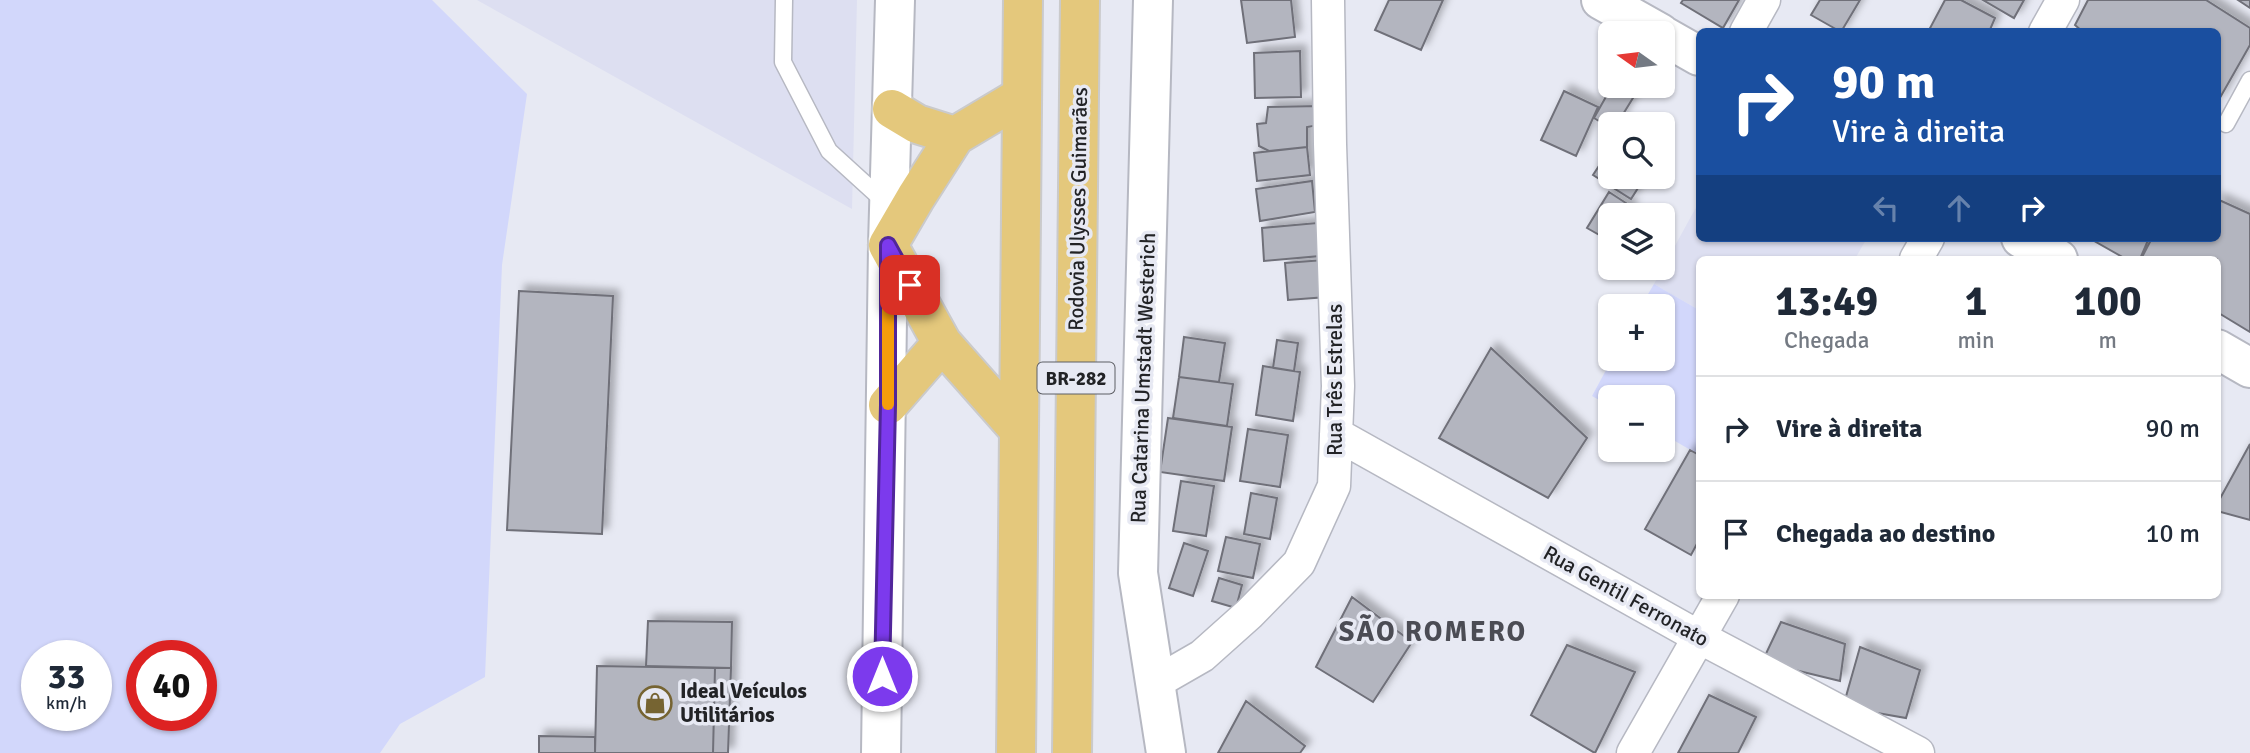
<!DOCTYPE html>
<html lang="pt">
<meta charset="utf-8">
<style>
body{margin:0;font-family:Signika,sans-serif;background:#f2f2f3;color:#1f2937;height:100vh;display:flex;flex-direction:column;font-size:26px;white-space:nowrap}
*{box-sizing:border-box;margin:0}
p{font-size:23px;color:#747a83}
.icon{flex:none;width:38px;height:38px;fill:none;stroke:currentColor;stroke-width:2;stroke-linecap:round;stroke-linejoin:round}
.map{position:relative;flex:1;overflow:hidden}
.sheet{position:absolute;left:1696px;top:256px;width:525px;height:343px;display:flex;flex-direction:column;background:#fff;border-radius:10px;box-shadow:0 2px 5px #0004}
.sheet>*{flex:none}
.banner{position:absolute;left:1696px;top:28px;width:525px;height:214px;border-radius:10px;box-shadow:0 2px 5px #0004;background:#1a4fa0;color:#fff;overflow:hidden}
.needle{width:46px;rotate:284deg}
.buttons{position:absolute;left:1598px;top:21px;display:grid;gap:14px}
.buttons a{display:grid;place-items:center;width:77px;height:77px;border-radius:10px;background:#fff;box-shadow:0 2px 5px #0004;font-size:35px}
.speed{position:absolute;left:21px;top:640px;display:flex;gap:14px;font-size:35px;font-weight:700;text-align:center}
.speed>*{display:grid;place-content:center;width:91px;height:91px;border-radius:50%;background:#fff;box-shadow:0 2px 5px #0004;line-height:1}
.speed small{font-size:18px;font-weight:400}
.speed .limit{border:10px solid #d22;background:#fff;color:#111}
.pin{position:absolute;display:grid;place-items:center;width:60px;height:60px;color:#fff;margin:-30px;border-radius:14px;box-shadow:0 4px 10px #0006}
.me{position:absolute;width:77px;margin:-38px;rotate:0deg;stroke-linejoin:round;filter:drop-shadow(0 0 5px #0008)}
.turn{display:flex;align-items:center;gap:24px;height:147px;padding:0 21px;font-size:32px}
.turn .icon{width:91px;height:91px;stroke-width:2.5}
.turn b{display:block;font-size:49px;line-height:60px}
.lanes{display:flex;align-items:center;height:66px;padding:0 21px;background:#0003;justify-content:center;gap:35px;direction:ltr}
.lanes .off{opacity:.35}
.eta{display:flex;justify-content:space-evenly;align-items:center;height:119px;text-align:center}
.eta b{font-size:42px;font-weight:800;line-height:49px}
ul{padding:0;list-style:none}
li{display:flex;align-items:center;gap:21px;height:105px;padding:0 21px;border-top:2px solid #e0e1e3}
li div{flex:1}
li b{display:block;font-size:26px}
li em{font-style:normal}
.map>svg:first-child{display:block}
</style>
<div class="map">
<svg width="2250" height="753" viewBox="0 0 2250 753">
<defs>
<filter id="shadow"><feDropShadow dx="6" dy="-6" stdDeviation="3.5" flood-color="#0004"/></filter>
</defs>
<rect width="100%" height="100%" fill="#e7e9f3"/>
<path fill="#dddff1" d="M 477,0 L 857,0 L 852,209 Z
M 1699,202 L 1699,238 L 1867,238 L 1855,259 L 1699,259 L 1699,310 L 1654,284 Z"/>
<path fill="#d2d7fb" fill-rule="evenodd" d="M 0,0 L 432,0 L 527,94 L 502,265 L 485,677 L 400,724 L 380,753 L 0,753 ZM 37,656 L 96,656 L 96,716 L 37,716 ZM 142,656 L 201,656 L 201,716 L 142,716 Z
M 1654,284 L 1699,310 L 1699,455 L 1663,434 L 1662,397 L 1610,397 L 1610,406 L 1592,396 L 1612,359 L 1662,359 L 1662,306 L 1641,306 Z"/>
<path fill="#b3b5bf" stroke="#6f7079" stroke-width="2" filter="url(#shadow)" d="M 1241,0 L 1291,0 L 1295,37 L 1247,43 Z
M 1389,0 L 1443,0 L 1421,50 L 1375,30 Z
M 1683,0 L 1739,0 L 1723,28 L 1681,3 Z
M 1820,0 L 1860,0 L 1841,32 L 1811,15 Z
M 1945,0 L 1961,0 L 1995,18 L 1989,32 L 1933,32 L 1929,30 Z
M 1983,0 L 2024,0 L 2014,18 Z
M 2088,0 L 2206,0 L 2250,28 L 2250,45 L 2217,103 L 2217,32 L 2083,32 L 2075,25 Z
M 2238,0 L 2250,0 L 2250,8 Z
M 1300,51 L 1301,97 L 1255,98 L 1254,53 Z
M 1612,86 L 1624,86 L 1636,93 L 1617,124 L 1610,124 L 1610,128 L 1594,118 Z
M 1564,91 L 1598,107 L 1576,156 L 1541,140 Z
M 1319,106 L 1319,125 L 1307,127 L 1307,147 L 1269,151 L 1259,146 L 1257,124 L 1266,123 L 1268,107 Z
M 1307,147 L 1310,175 L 1257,181 L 1254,153 Z
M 1610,149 L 1610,177 L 1645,177 L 1631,199 L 1593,175 Z
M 1312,181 L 1315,212 L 1260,221 L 1256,189 Z
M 1609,192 L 1632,207 L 1627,215 L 1610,215 L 1610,241 L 1587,228 Z
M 2217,199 L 2250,214 L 2250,332 L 2217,312 L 2217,259 L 2141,259 L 2152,238 L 2217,238 Z
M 1317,223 L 1320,256 L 1264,261 L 1262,228 Z
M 2089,238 L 2149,238 L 2140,259 L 2126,259 Z
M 1324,260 L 1327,297 L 1288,300 L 1285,263 Z
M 519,291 L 613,296 L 602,534 L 507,530 Z
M 1184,337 L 1225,343 L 1219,382 L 1179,377 Z
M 1277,340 L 1298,343 L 1294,371 L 1273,368 Z
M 1491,348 L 1587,438 L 1548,498 L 1439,438 Z
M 1263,366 L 1300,372 L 1293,421 L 1256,415 Z
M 1179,377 L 1233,384 L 1227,426 L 1173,418 Z
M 1168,418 L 1232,427 L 1224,481 L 1160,472 Z
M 1248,429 L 1288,435 L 1280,487 L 1240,481 Z
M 2250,444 L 2250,520 L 2217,511 L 2217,504 Z
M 1690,450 L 1699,455 L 1699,540 L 1691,555 L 1645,529 Z
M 1181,481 L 1214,486 L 1206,536 L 1173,531 Z
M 1251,493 L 1277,498 L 1270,539 L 1244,534 Z
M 1226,537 L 1260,544 L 1253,578 L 1218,571 Z
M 1184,543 L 1208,551 L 1193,596 L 1169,588 Z
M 1219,578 L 1242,585 L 1236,608 L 1212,601 Z
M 1352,597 L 1412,642 L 1373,702 L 1316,667 Z
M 648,621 L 732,622 L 731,668 L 646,666 Z
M 1781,622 L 1845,644 L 1840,681 L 1762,662 Z
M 1567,645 L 1635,672 L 1595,753 L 1531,715 Z
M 1860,647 L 1920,670 L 1906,718 L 1843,707 Z
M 597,666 L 715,668 L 713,753 L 595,753 Z
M 715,668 L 731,668 L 728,753 L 713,753 Z
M 1709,695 L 1756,717 L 1738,753 L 1678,753 Z
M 1246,701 L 1305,746 L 1300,753 L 1218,753 Z
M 539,736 L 595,737 L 595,753 L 539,753 Z"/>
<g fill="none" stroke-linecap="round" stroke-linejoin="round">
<defs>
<path id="service" d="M 784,0 L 783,62 L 829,151 L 885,202
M 2226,124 L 2250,80"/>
<path id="minor" d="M 1746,32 L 1764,0
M 2045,32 L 2063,0
M 1916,259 L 1928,238
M 1336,434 L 1699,637 L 1918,753
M 1155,683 L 1202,656 L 1249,614 L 1299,563 L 1334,486 L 1338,386 L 1330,144 L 1328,0
M 1633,753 L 1723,595"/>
<path id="tertiary" d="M 1153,0 L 1138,573 L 1166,753
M 1601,0 L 1660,33
M 1662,35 L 1699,56
M 2021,238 L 2058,259
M 2217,349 L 2250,368
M 881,753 L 888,245 L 895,0"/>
<path id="trunk" d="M 892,109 L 917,124 L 955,136
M 888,405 L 942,343
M 1019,430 L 942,343 L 888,245 L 916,197 L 955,136 L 1022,96
M 1016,753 L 1023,0
M 1072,753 L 1080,0"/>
</defs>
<use href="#service" stroke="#b6b8c2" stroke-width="19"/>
<use href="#minor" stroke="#b6b8c2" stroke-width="35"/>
<use href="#tertiary" stroke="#b6b8c2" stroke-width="42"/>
<use href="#trunk" stroke="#cacacb" stroke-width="42"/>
<use href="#service" stroke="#fff" stroke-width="16"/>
<use href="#minor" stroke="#fff" stroke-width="32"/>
<use href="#tertiary" stroke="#fff" stroke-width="38"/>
<use href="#trunk" stroke="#e4c87c" stroke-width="38"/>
</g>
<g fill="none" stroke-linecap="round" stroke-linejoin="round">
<defs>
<path id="route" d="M 882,676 L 888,405 L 888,245 L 910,285"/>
</defs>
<use href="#route" stroke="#51269a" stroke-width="18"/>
<use href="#route" stroke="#7c3aed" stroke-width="12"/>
<path stroke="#f59e0b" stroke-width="12" d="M 888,404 L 888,309"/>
</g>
<defs>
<symbol id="shop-ring" viewBox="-11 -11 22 22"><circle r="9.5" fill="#e7e9f3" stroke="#766432" stroke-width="1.5"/><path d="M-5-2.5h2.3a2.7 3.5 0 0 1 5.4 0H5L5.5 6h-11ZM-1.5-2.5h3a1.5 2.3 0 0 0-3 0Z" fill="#766432"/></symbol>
</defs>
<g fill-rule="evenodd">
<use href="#shop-ring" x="636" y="684" width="38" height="38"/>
</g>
<g text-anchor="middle" stroke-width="7" stroke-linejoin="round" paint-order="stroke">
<rect fill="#e7e9f3" stroke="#5d5e64" stroke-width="2" x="1037.5" y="362.5" width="77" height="31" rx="5"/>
<g font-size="19" font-weight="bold" fill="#222326">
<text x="1076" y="385">BR-282</text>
</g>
<g font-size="21" fill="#222326" stroke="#e7e9f3">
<text transform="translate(1078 209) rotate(-89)" y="7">Rodovia Ulysses Guimarães</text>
<text transform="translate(1143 378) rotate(-88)" y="7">Rua Catarina Umstadt Westerich</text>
<text transform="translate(1335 380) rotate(-90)" y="7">Rua Três Estrelas</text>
<text transform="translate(1626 596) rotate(29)" y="7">Rua Gentil Ferronato</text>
</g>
<g font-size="21" font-weight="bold" fill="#222326" stroke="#e7e9f3" text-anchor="start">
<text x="680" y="698">Ideal Veículos<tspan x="680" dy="24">Utilitários</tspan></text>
</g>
<g font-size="28" font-weight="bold" letter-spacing="2" fill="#4b4c54" stroke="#e7e9f3">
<text x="1433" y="641">SÃO ROMERO</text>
</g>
</g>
</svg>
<div class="buttons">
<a><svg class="needle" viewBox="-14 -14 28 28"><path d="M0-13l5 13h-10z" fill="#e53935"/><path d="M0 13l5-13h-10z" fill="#747a83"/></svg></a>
<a><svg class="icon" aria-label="search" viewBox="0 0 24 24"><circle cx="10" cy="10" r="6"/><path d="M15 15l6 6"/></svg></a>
<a><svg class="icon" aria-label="layers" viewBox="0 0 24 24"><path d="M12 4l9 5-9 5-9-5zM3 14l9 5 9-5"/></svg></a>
<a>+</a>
<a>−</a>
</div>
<div class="speed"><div>33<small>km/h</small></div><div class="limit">40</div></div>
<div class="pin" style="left:910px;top:285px;background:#d93025"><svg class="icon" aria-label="arrive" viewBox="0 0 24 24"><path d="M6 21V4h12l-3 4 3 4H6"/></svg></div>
<svg class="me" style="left:882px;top:676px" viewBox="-20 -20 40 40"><circle r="17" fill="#7c3aed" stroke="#fff" stroke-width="3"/><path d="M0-11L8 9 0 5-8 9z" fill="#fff"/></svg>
<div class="banner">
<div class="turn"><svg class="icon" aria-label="right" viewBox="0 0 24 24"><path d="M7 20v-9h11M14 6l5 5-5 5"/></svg><div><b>90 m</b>Vire à direita</div></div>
<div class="lanes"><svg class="icon off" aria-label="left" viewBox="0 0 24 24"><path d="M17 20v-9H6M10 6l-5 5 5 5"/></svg><svg class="icon off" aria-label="ahead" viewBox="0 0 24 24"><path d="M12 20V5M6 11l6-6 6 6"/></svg><svg class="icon" aria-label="right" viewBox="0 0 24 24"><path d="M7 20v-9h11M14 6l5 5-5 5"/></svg></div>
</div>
<section class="sheet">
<div class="eta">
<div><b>13:49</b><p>Chegada</p></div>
<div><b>1</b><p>min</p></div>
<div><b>100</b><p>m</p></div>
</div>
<ul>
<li><svg class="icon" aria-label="right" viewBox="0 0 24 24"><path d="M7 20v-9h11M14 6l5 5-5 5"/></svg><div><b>Vire à direita</b></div><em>90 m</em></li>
<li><svg class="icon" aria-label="arrive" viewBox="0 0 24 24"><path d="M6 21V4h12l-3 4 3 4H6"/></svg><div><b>Chegada ao destino</b></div><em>10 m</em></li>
</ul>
</section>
</div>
